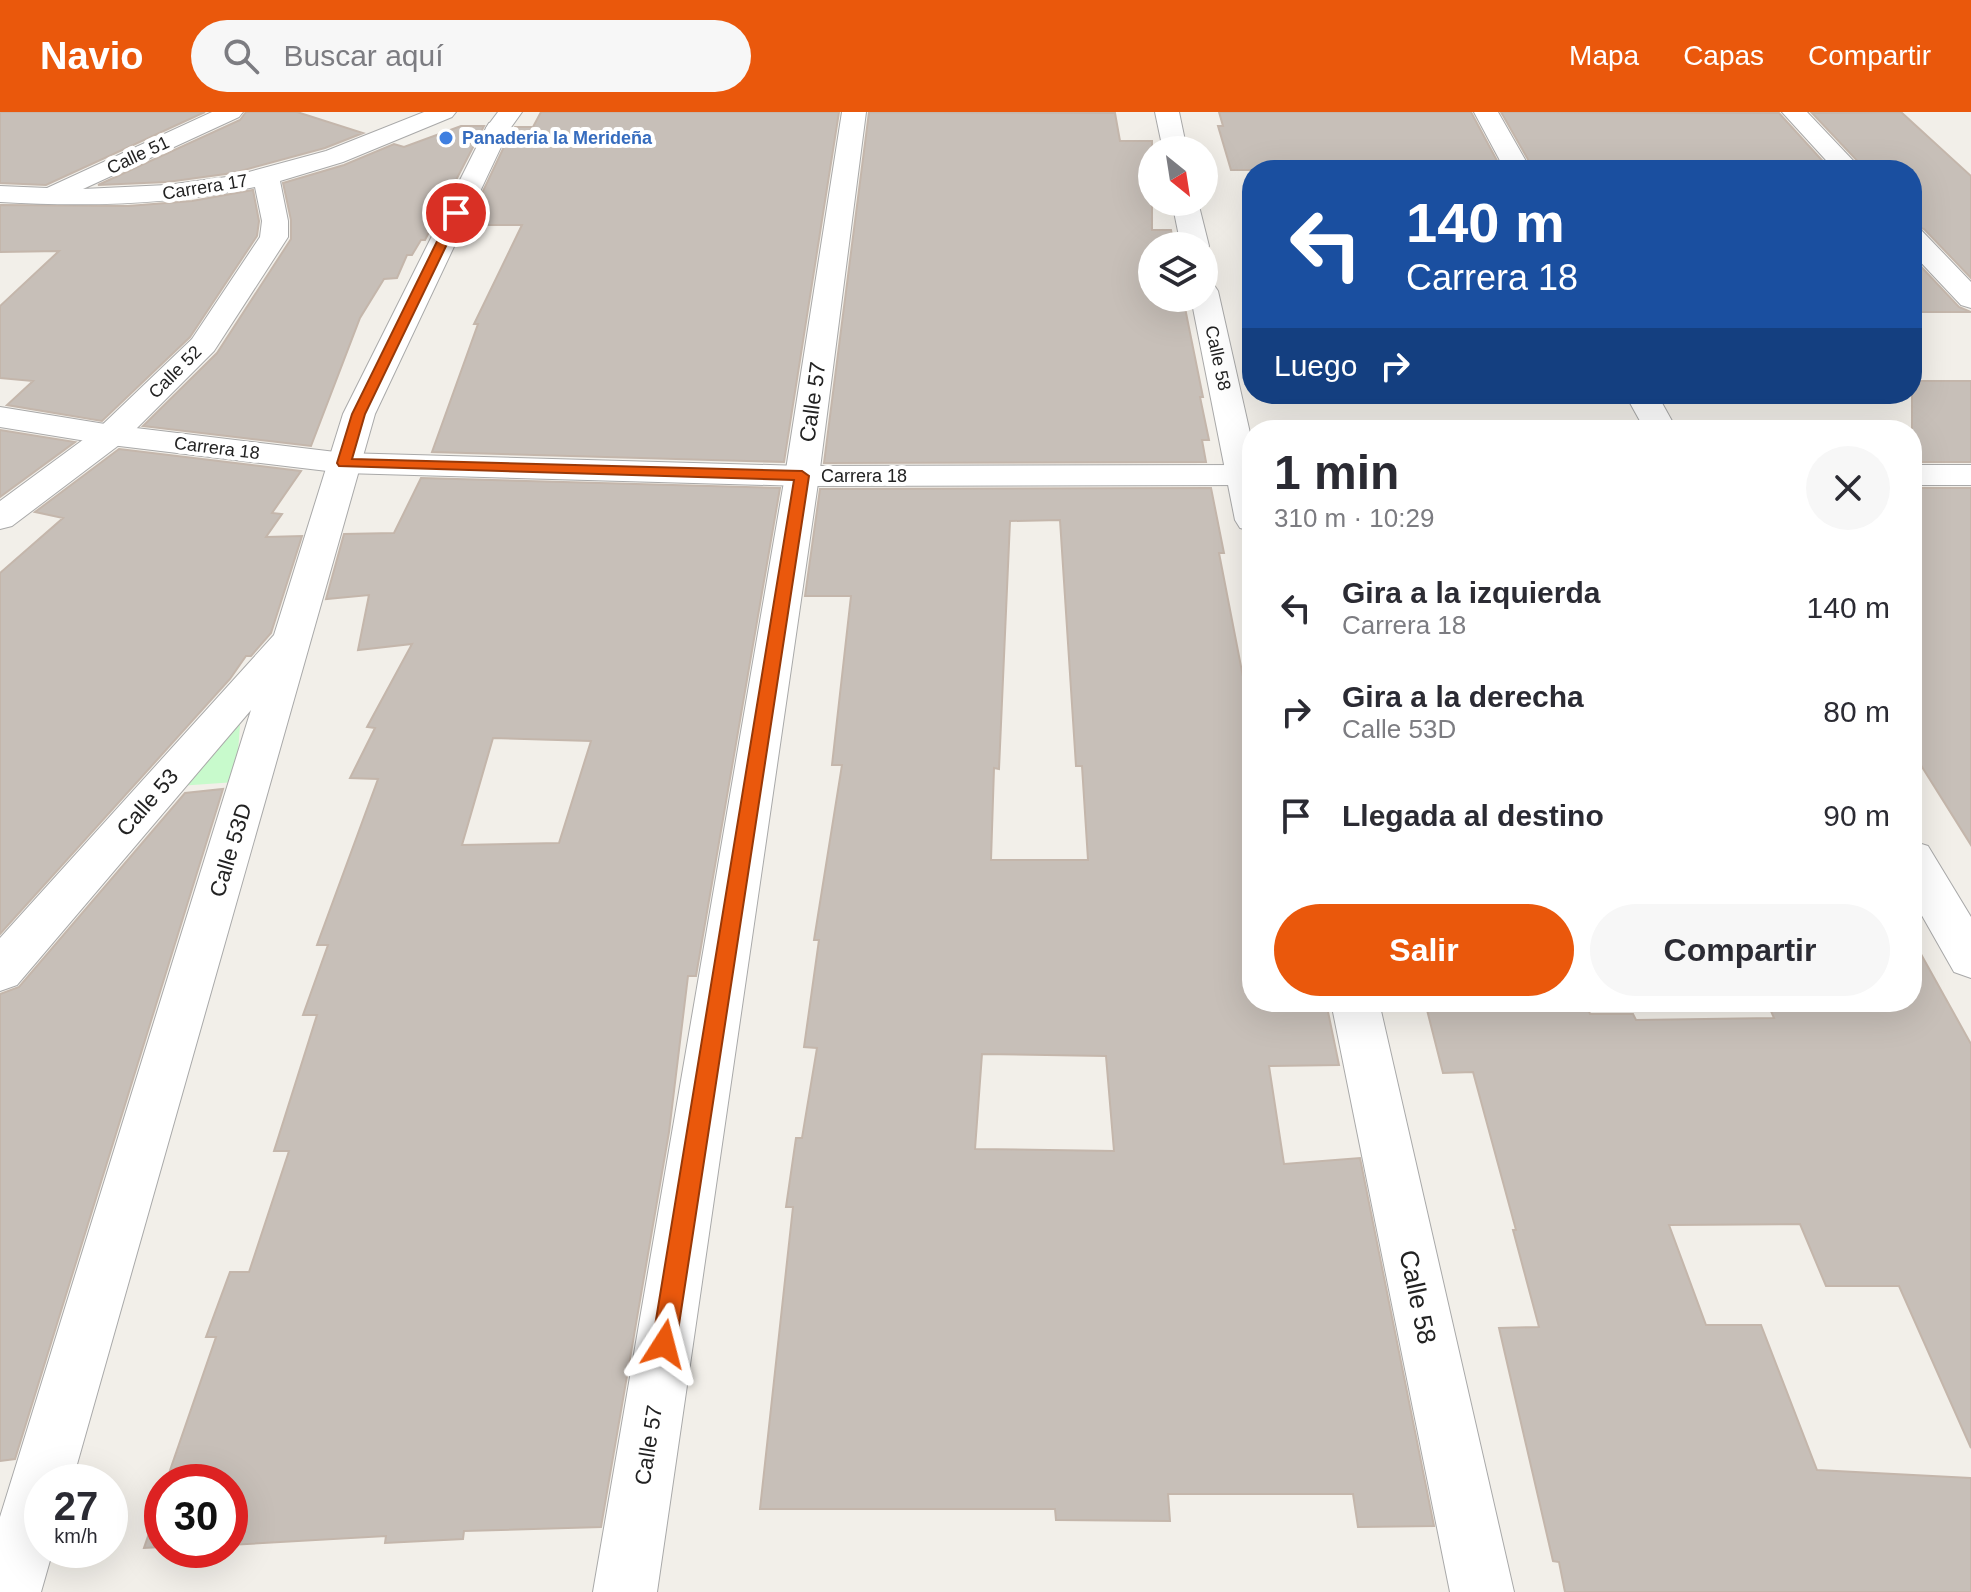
<!DOCTYPE html>
<html lang="es">
<meta charset="utf-8">
<style>
body{margin:0;font-family:Arial,sans-serif;background:#f7f7f7;color:#2b2b33;height:100vh;display:flex;flex-direction:column;font-size:30px;white-space:nowrap}
*{box-sizing:border-box;margin:0}
p{font-size:26px;color:#7c7c81}
.icon{flex:none;width:44px;height:44px;fill:none;stroke:currentColor;stroke-width:2;stroke-linecap:round;stroke-linejoin:round}
.map{position:relative;flex:1;overflow:hidden}
.drawer{position:absolute;left:1242px;top:308px;width:680px;height:592px;display:flex;flex-direction:column;background:#fff;border-radius:32px;box-shadow:0 8px 32px #0002}
.drawer>*{flex:none}
.hud{position:absolute;left:1242px;top:48px;width:680px;height:244px;border-radius:32px;box-shadow:0 8px 32px #0002;background:#1a4fa0;color:#fff;overflow:hidden}
.needle{width:52px;rotate:150deg}
.tools{position:absolute;left:1138px;top:24px;display:grid;gap:16px}
.tools a{display:grid;place-items:center;width:80px;height:80px;border-radius:50%;background:#fff;box-shadow:0 8px 32px #0002;font-size:40px}
.speed{position:absolute;left:24px;top:1352px;display:flex;gap:16px;font-size:40px;font-weight:700;text-align:center}
.speed>*{display:grid;place-content:center;width:104px;height:104px;border-radius:50%;background:#fff;box-shadow:0 8px 32px #0002;line-height:1}
.speed small{font-size:20px;font-weight:400}
.speed .limit{border:12px solid #d22;background:#fff;color:#111}
.pin{position:absolute;display:grid;place-items:center;width:68px;height:68px;color:#fff;margin:-34px;border:4px solid #fff;border-radius:50%;box-shadow:0 2px 8px #0007}
.me{position:absolute;width:88px;margin:-44px;rotate:9deg;stroke-linejoin:round;filter:drop-shadow(0 0 6px #0008)}
.turn{display:flex;align-items:center;gap:28px;height:168px;padding:0 32px;font-size:36px}
.turn .icon{width:104px;height:104px;stroke-width:2.5}
.turn b{display:block;font-size:56px;line-height:68px}
.then{display:flex;align-items:center;height:76px;padding:0 32px;background:#0003;gap:16px;font-size:30px}
.round{display:grid;place-items:center;flex:none;width:84px;height:84px;border-radius:42px;background:#f7f7f7}
.summary{display:flex;align-items:center;justify-content:space-between;height:136px;padding:0 32px}
h1{font-size:48px;font-weight:600;line-height:60px}
.button{display:flex;gap:16px;margin-top:auto;padding:16px 32px}
.button a{flex:1;height:92px;border-radius:48px;background:#ea580c;color:#fff;font-size:32px;font-weight:600;line-height:92px;text-align:center}
.button a+a{background:#f7f7f7;color:#2b2b33}
ul{padding:0;list-style:none}
li{display:flex;align-items:center;gap:24px;height:104px;padding:0 32px}
li div{flex:1}
li b{display:block;font-size:30px}
li em{font-style:normal}
header{display:flex;align-items:center;gap:48px;box-sizing:border-box;height:112px;padding:0 40px;background:#ea580c;color:#fff}
header strong{font-size:38px}
nav{display:flex;gap:44px;margin-inline-start:auto;font-size:28px}
.search{width:560px;height:72px;background:#f7f7f7;display:flex;align-items:center;gap:20px;box-sizing:border-box;padding:0 28px;border-radius:44px;color:#7c7c81;font-size:30px}
.map>svg:first-child{display:block}
</style>
<header>
<strong>Navio</strong>
<div class="search"><svg class="icon" aria-label="search" viewBox="0 0 24 24"><circle cx="10" cy="10" r="6"/><path d="M15 15l6 6"/></svg>Buscar aquí</div>
<nav><a>Mapa</a><a>Capas</a><a>Compartir</a></nav>
</header>
<div class="map">
<svg width="1971" height="1480" viewBox="0 0 1971 1480">
<rect width="100%" height="100%" fill="#f2efe9"/>
<path fill="#c8facc" d="M 241,598 L 236,670 L 178,674 Z"/>
<path fill="#c7bfb8" stroke="#c4b6ab" stroke-width="2" fill-rule="evenodd" d="M 0,0 L 205,0 L 46,73 L 0,71 Z
M 246,0 L 297,0 L 363,21 L 325,36 L 233,61 L 167,70 L 98,73 L 240,8 Z
M 541,0 L 839,0 L 784,350 L 432,340 L 478,212 L 474,212 L 522,113 L 467,113 L 511,20 L 515,15 L 533,15 Z
M 869,0 L 1115,1 L 1120,29 L 1152,29 L 1152,118 L 1171,118 L 1174,134 L 1152,134 L 1152,186 L 1183,186 L 1203,285 L 1200,285 L 1209,328 L 1202,328 L 1206,350 L 824,351 Z
M 1219,0 L 1471,0 L 1502,58 L 1231,58 L 1218,14 L 1223,14 Z
M 1501,0 L 1779,1 L 1830,57 L 1534,58 Z
M 1901,0 L 1971,64 L 1971,166 L 1924,117 L 1912,114 L 1912,58 L 1864,56 L 1812,1 Z
M 461,14 L 484,14 L 425,128 L 421,128 L 412,143 L 407,143 L 397,166 L 384,167 L 360,206 L 311,334 L 143,314 L 217,241 L 291,127 L 291,108 L 283,71 L 344,53 L 394,32 L 404,35 Z
M 253,78 L 259,109 L 257,124 L 190,225 L 102,309 L 7,293 L 33,269 L 0,266 L 0,194 L 59,139 L 0,140 L 0,93 L 128,94 L 192,89 Z
M 1912,145 L 1959,195 L 1971,200 L 1912,200 Z
M 1912,269 L 1971,269 L 1971,350 L 1912,350 Z
M 0,318 L 75,330 L 0,385 Z
M 119,337 L 301,359 L 272,401 L 282,402 L 266,425 L 302,424 L 271,521 L 251,544 L 246,544 L 230,567 L 0,822 L 0,461 L 63,406 L 35,400 Z
M 421,366 L 780,376 L 696,864 L 688,864 L 669,1020 L 601,1415 L 464,1419 L 463,1427 L 385,1431 L 386,1424 L 230,1433 L 230,1370 L 166,1370 L 216,1225 L 206,1225 L 230,1160 L 249,1160 L 289,1039 L 274,1039 L 317,903 L 303,903 L 328,833 L 317,833 L 378,667 L 350,666 L 375,616 L 367,615 L 412,532 L 358,538 L 369,483 L 326,487 L 344,422 L 394,421 ZM 493,626 L 591,629 L 559,731 L 462,733 Z
M 1211,376 L 1224,441 L 1219,441 L 1252,611 L 1252,890 L 1326,890 L 1339,953 L 1269,954 L 1284,1052 L 1360,1046 L 1434,1414 L 1358,1415 L 1353,1382 L 1168,1382 L 1170,1409 L 1056,1408 L 1055,1397 L 760,1397 L 793,1095 L 786,1095 L 796,1026 L 802,1026 L 817,936 L 804,935 L 819,828 L 814,828 L 842,653 L 832,653 L 851,484 L 805,484 L 820,377 ZM 1060,408 L 1076,654 L 1082,654 L 1088,748 L 991,748 L 994,656 L 999,657 L 1010,409 ZM 982,942 L 1106,944 L 1114,1039 L 975,1037 Z
M 1912,376 L 1971,376 L 1971,733 L 1912,639 Z
M 223,677 L 15,1347 L 0,1349 L 0,882 L 19,875 L 185,681 Z
M 1912,826 L 1971,932 L 1971,1336 L 1899,1174 L 1826,1174 L 1800,1112 L 1669,1113 L 1706,1213 L 1761,1213 L 1817,1358 L 1971,1366 L 1971,1480 L 1565,1480 L 1559,1450 L 1553,1449 L 1499,1216 L 1539,1215 L 1513,1118 L 1516,1118 L 1473,960 L 1443,961 L 1425,890 L 1586,890 L 1590,902 L 1633,902 L 1636,908 L 1774,906 L 1767,890 L 1912,890 Z
M 162,1383 L 162,1435 L 144,1436 Z"/>
<g fill="none" stroke-linecap="round" stroke-linejoin="round">
<defs>
<path id="minor" d="M 212,0 L 243,0 L 239,5 L 83,77 L 167,73 L 234,64 L 326,39 L 424,0 L 456,0 L 452,5 L 343,50 L 280,69 L 288,109 L 288,125 L 214,239 L 123,330 L 12,414 L 0,417 L 0,389 L 99,316 L 192,227 L 260,125 L 262,109 L 255,75 C 171,93 86,95 0,90 L 0,74 L 47,76 Z
M 842,0 L 866,0 L 819,364 L 657,1480 L 593,1480 L 785,364 Z
M 1155,0 L 1179,0 L 1187,38 L 1163,38 Z
M 1782,0 L 1807,0 L 1862,58 L 1835,58 Z
M 498,9 L 507,11 L 510,16 L 375,302 L 72,1370 L 42,1370 L 42,1438 L 53,1438 L 41,1480 L 0,1480 L 0,1405 L 251,598 L 17,873 L 0,879 L 0,826 L 274,523 L 343,302 L 486,16 L 489,11 Z
M 1172,90 L 1198,90 L 1209,134 L 1205,140 L 1204,134 L 1181,134 Z
M 1912,117 L 1922,119 L 1971,170 L 1971,196 L 1961,193 L 1912,141 Z
M 1204,170 L 1214,173 L 1218,179 L 1252,330 L 1252,419 L 1240,416 L 1235,408 L 1191,186 L 1204,186 Z
M 1331,890 L 1379,890 L 1514,1480 L 1450,1480 Z"/>
<path id="tertiary" d="M 498,0 L 522,0 L 507,21 L 489,21 L 486,16 Z
M 1474,0 L 1498,0 L 1531,58 L 1505,58 Z
M 1625,282 L 1657,282 L 1677,318 L 1645,318 Z
M 0,295 L 111,313 L 344,341 L 802,354 L 1252,353 L 1252,373 L 802,374 L 344,361 L 111,333 L 0,315 Z
M 1912,353 L 1971,353 L 1971,373 L 1912,373 Z
M 1912,729 L 1928,734 L 1971,805 L 1971,866 L 1954,860 L 1912,786 Z"/>
</defs>
<use href="#minor" stroke="#a9a9a9" stroke-width="2"/>
<use href="#tertiary" stroke="#a9a9a9" stroke-width="2"/>
<use href="#minor" fill="#fff" fill-rule="evenodd"/>
<use href="#tertiary" fill="#fff" fill-rule="evenodd"/>
</g>
<path fill="#ea580c" stroke="#983908" stroke-width="2" d="M 456,98 L 462,101 L 365,302 L 352,347 L 802,359 L 809,364 L 676,1232 L 673,1240 L 664,1244 L 656,1240 L 652,1232 L 794,368 L 339,354 L 337,351 L 352,302 L 451,101 Z"/>
<circle fill="#3f7fe0" stroke="#fff" stroke-width="3" cx="446" cy="26" r="8"/>
<g text-anchor="middle" stroke-width="8" stroke-linejoin="round" paint-order="stroke">
<g font-size="18" font-weight="bold" fill="#366cbe" stroke="#fff" text-anchor="start">
<text x="462" y="32">Panaderia la Merideña</text>
</g>
<g font-size="18" fill="#222" stroke="#fff">
<text transform="translate(138 43) rotate(-25)" y="6">Calle 51</text>
<text transform="translate(205 75) rotate(-9)" y="6">Carrera 17</text>
<text transform="translate(1218 246) rotate(78)" y="6">Calle 58</text>
<text transform="translate(175 260) rotate(-45)" y="6">Calle 52</text>
<text transform="translate(217 336) rotate(7)" y="6">Carrera 18</text>
<text x="864" y="370">Carrera 18</text>
</g>
<g font-size="22" fill="#222" stroke="#fff">
<text transform="translate(812 290) rotate(-82)" y="8">Calle 57</text>
<text transform="translate(147 690) rotate(-49)" y="8">Calle 53</text>
<text transform="translate(230 738) rotate(-73)" y="8">Calle 53D</text>
<text transform="translate(648 1333) rotate(-81)" y="8">Calle 57</text>
</g>
<g font-size="26" fill="#222" stroke="#fff">
<text transform="translate(1418 1185) rotate(78)" y="9">Calle 58</text>
</g>
</g>
</svg>
<div class="tools">
<a><svg class="needle" viewBox="-14 -14 28 28"><path d="M0-13l5 13h-10z" fill="#e53935"/><path d="M0 13l5-13h-10z" fill="#7c7c81"/></svg></a>
<a><svg class="icon" aria-label="layers" viewBox="0 0 24 24"><path d="M12 4l9 5-9 5-9-5zM3 14l9 5 9-5"/></svg></a>
</div>
<div class="speed"><div>27<small>km/h</small></div><div class="limit">30</div></div>
<div class="pin" style="left:456px;top:101px;background:#d93025"><svg class="icon" aria-label="arrive" viewBox="0 0 24 24"><path d="M6 21V4h12l-3 4 3 4H6"/></svg></div>
<svg class="me" style="left:664px;top:1232px" viewBox="-20 -20 40 40"><path d="M0-17L14 15 0 8-14 15z" fill="#ea580c" stroke="#fff" stroke-width="4"/></svg>
<div class="hud">
<div class="turn"><svg class="icon" aria-label="left" viewBox="0 0 24 24"><path d="M17 20v-9H6M10 6l-5 5 5 5"/></svg><div><b>140 m</b>Carrera 18</div></div>
<div class="then">Luego<svg class="icon" aria-label="right" viewBox="0 0 24 24"><path d="M7 20v-9h11M14 6l5 5-5 5"/></svg></div>
</div>
<section class="drawer">
<div class="summary"><div><h1>1 min</h1><p>310 m · 10:29</p></div><a class="round"><svg class="icon" aria-label="close" viewBox="0 0 24 24"><path d="M6 6l12 12M18 6L6 18"/></svg></a></div>
<ul>
<li><svg class="icon" aria-label="left" viewBox="0 0 24 24"><path d="M17 20v-9H6M10 6l-5 5 5 5"/></svg><div><b>Gira a la izquierda</b><p>Carrera 18</p></div><em>140 m</em></li>
<li><svg class="icon" aria-label="right" viewBox="0 0 24 24"><path d="M7 20v-9h11M14 6l5 5-5 5"/></svg><div><b>Gira a la derecha</b><p>Calle 53D</p></div><em>80 m</em></li>
<li><svg class="icon" aria-label="arrive" viewBox="0 0 24 24"><path d="M6 21V4h12l-3 4 3 4H6"/></svg><div><b>Llegada al destino</b></div><em>90 m</em></li>
</ul>
<div class="button"><a>Salir</a><a>Compartir</a></div>
</section>
</div>
